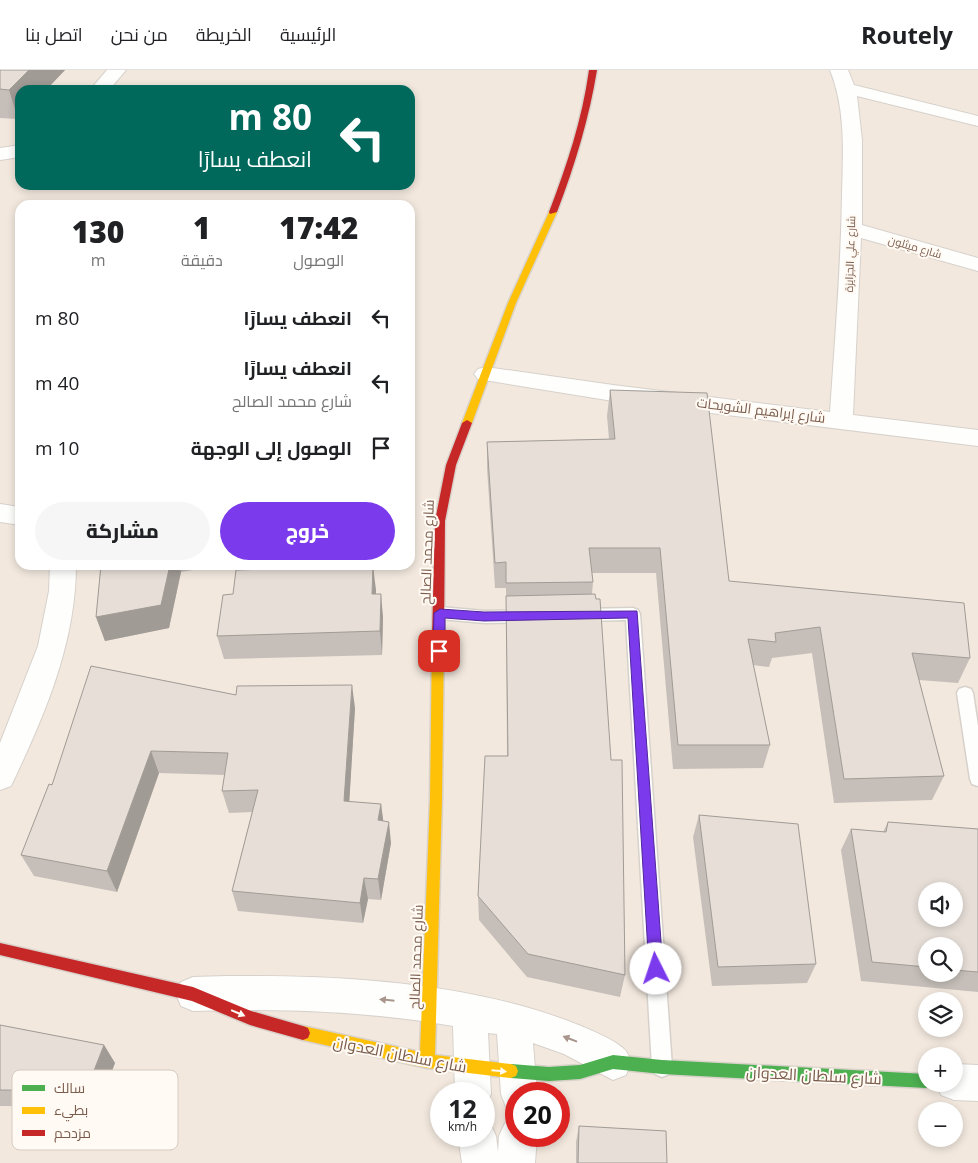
<!DOCTYPE html>
<html lang="ar">
<meta charset="utf-8">
<style>
body{margin:0;font-family:"Open Sans",Cairo,sans-serif;background:#f6f6f6;color:#202124;direction:rtl;height:100vh;display:flex;flex-direction:column;font-size:19px;white-space:nowrap}
*{box-sizing:border-box;margin:0}
p{font-size:16px;color:#757577}
.icon{flex:none;width:28px;height:28px;fill:none;stroke:currentColor;stroke-width:2;stroke-linecap:round;stroke-linejoin:round}
.map{position:relative;flex:1;overflow:hidden;direction:ltr}
.panel{position:absolute;left:15px;top:130px;width:400px;height:370px;display:flex;flex-direction:column;background:#fff;border-radius:15px;box-shadow:0 2px 8px #0003;direction:rtl}
.panel>*{flex:none}
.banner{position:absolute;left:15px;top:15px;width:400px;height:105px;border-radius:15px;box-shadow:0 2px 8px #0003;direction:rtl;background:#00695c;color:#fff;overflow:hidden}
.buttons{position:absolute;left:918px;top:812px;display:grid;gap:10px}
.buttons a{display:grid;place-items:center;width:45px;height:45px;border-radius:50%;background:#fff;box-shadow:0 2px 8px #0003;font-size:25px}
.speed{position:absolute;left:430px;top:1012px;display:flex;gap:10px;font-size:25px;font-weight:700;text-align:center}
.speed>*{display:grid;place-content:center;width:65px;height:65px;border-radius:50%;background:#fff;box-shadow:0 2px 8px #0003;line-height:1}
.speed small{font-size:12px;font-weight:400}
.speed .limit{border:8px solid #d22;background:#fff;color:#111}
.pin{position:absolute;display:grid;place-items:center;width:42px;height:42px;color:#fff;margin:-21px;border-radius:10px;box-shadow:0 2px 8px #0006}
.me{position:absolute;width:55px;margin:-28px;rotate:356deg;stroke-linejoin:round;filter:drop-shadow(0 0 4px #0008)}
.turn{display:flex;align-items:center;gap:18px;height:105px;padding:0 20px;font-size:22px}
.turn .icon{width:65px;height:65px;stroke-width:2.5}
.turn b{display:block;font-size:35px;line-height:42px}
.eta{display:flex;justify-content:space-evenly;align-items:center;height:85px;text-align:center}
.eta b{font-size:30px;font-weight:800;line-height:35px}
.primary-button{display:flex;gap:10px;margin-top:auto;padding:10px 20px}
.primary-button a{flex:1;height:58px;border-radius:30px;background:#7c3aed;color:#fff;font-size:20px;font-weight:800;line-height:58px;text-align:center}
.primary-button a+a{background:#f6f6f6;color:#202124}
ul{padding:0;list-style:none}
li{display:flex;align-items:center;gap:15px;height:65px;padding:0 20px}
li div{flex:1}
li b{display:block;font-size:19px}
li em{font-style:normal}
header{display:flex;align-items:center;gap:30px;box-sizing:border-box;height:70px;padding:0 25px;background:#fff;border-bottom:1px solid #e0e0e0}
header strong{font-size:24px}
nav{display:flex;gap:28px;margin-inline-start:auto;font-size:18px}
.map>svg:first-child{display:block}
</style>
<header>
<strong>Routely</strong>
<nav><a>الرئيسية</a><a>الخريطة</a><a>من نحن</a><a>اتصل بنا</a></nav>
</header>
<div class="map">
<svg width="978" height="1093" viewBox="0 0 978 1093">
<rect width="100%" height="100%" fill="#f9f5f0"/>
<path fill="#f2e8de" fill-rule="evenodd" d="M 0,0 L 978,0 L 978,1093 L 0,1093 ZM 20,20 L 410,20 L 410,115 L 20,115 ZM 20,135 L 410,135 L 410,495 L 20,495 ZM 926,821 L 954,821 L 954,849 L 926,849 ZM 926,876 L 954,876 L 954,904 L 926,904 ZM 926,931 L 954,931 L 954,959 L 926,959 ZM 926,986 L 954,986 L 954,1014 L 926,1014 ZM 441,1024 L 484,1024 L 484,1066 L 441,1066 ZM 516,1024 L 559,1024 L 559,1066 L 516,1066 ZM 926,1041 L 954,1041 L 954,1069 L 926,1069 Z"/>
<g fill="none" stroke-linecap="round" stroke-linejoin="round">
<defs>
<path id="lane" d="M 440,537 L 485,541 L 526,540 L 531,542 L 533,546 L 531,550 L 526,552 L 485,553 L 440,549 L 435,547 L 433,543 L 435,539 Z
M 633,538 L 638,540 L 640,544 L 672,997 L 669,1004 L 662,1007 L 655,1004 L 652,997 L 626,550 L 582,551 L 577,549 L 575,545 L 577,541 L 582,539 Z
M 965,617 L 971,619 L 973,623 L 978,656 L 978,716 L 972,714 L 970,709 L 957,623 L 959,619 Z"/>
<path id="street" d="M 107,0 L 126,0 L 109,20 L 90,20 Z
M 830,0 L 848,0 L 854,15 L 978,46 L 978,56 L 857,26 L 862,70 L 862,155 L 978,188 L 978,201 L 861,168 L 853,345 L 978,360 L 978,376 L 613,331 L 478,309 L 474,304 L 478,299 L 486,297 L 613,315 L 830,342 C 835,269 841,197 842,124 C 843,82 846,40 830,0 Z
M 20,75 L 20,87 L 0,90 L 0,78 Z
M 0,434 L 20,437 L 20,455 L 0,452 Z
M 50,495 L 76,495 C 76,573 44,647 11,716 L 0,720 L 0,673 L 38,576 L 49,521 Z
M 227,906 C 343,905 473,912 581,956 C 595,962 613,969 624,979 C 628,982 629,988 631,992 L 626,1005 L 613,1010 L 564,984 L 533,973 L 537,1024 L 516,1024 L 516,1041 L 506,1037 L 501,1024 L 497,964 L 488,963 L 491,1024 L 484,1038 L 484,1024 L 455,1024 L 453,956 C 367,941 280,938 193,941 L 181,936 L 176,924 L 181,912 L 193,907 Z
M 954,994 L 978,995 L 978,1031 L 954,1030 L 941,1025 L 937,1014 L 954,1014 Z
M 516,1048 L 516,1066 L 537,1066 L 535,1093 L 462,1093 L 458,1066 L 484,1066 L 484,1050 L 490,1053 L 496,1066 L 498,1082 L 499,1066 L 505,1053 Z"/>
<path id="fast" d="M 613,985 L 662,990 L 926,1004 L 926,1014 L 932,1014 L 926,1018 L 662,1004 L 613,999 L 580,1009 L 549,1011 L 511,1008 L 506,1006 L 504,1001 L 506,996 L 511,994 L 549,997 L 580,995 Z"/>
<path id="slow" d="M 550,140 L 557,142 L 516,233 L 472,353 L 467,356 L 464,355 L 462,353 L 508,233 Z
M 438,562 L 442,563 L 444,566 L 442,729 L 435,985 L 511,994 L 516,996 L 518,1001 L 516,1006 L 511,1008 L 427,998 L 303,970 L 298,968 L 296,963 L 298,958 L 303,956 L 420,982 L 430,729 L 432,566 L 434,563 Z"/>
<path id="jam" d="M 589,0 L 597,0 C 589,49 575,95 557,142 L 550,144 L 549,142 C 567,95 582,50 589,0 Z
M 467,350 L 472,353 L 456,395 L 445,451 L 444,566 L 442,569 L 434,569 L 432,566 L 435,451 L 446,395 L 462,353 Z
M 0,873 L 193,917 L 251,941 L 303,956 L 308,958 L 310,963 L 308,968 L 303,970 L 250,955 L 192,931 L 0,885 Z"/>
</defs>
<use href="#lane" stroke="#d7d1cb" stroke-width="3"/>
<use href="#street" stroke="#d7d1cb" stroke-width="2"/>
<use href="#fast" stroke="#d9d2cb" stroke-width="3"/>
<use href="#slow" stroke="#d9d2cb" stroke-width="3"/>
<use href="#jam" stroke="#d9d2cb" stroke-width="3"/>
<use href="#lane" fill="#fefefd" fill-rule="evenodd"/>
<use href="#street" fill="#fefefd" fill-rule="evenodd"/>
<use href="#fast" fill="#4caf50" fill-rule="evenodd"/>
<use href="#slow" fill="#ffc107" fill-rule="evenodd"/>
<use href="#jam" fill="#c62828" fill-rule="evenodd"/>
</g>
<path fill="#c6bfb9" fill-rule="evenodd" d="M 0,0 L 65,0 L 46,20 L 20,20 L 18,49 L 0,48 Z
M 610,320 L 729,511 L 970,588 L 958,613 L 919,610 L 944,706 L 932,730 L 834,733 L 812,583 L 772,588 L 769,597 L 753,595 L 770,675 L 763,698 L 673,699 L 656,503 L 592,503 L 593,512 L 592,524 L 625,905 L 620,927 L 527,907 L 479,850 L 478,826 L 507,686 L 506,518 L 495,518 L 487,398 L 487,372 L 609,369 L 607,346 Z
M 101,495 L 199,495 L 199,499 L 181,502 L 169,558 L 105,571 L 96,547 Z
M 376,520 L 376,524 L 383,547 L 382,585 L 224,589 L 217,566 Z
M 236,625 L 355,638 L 349,732 L 381,734 L 383,751 L 391,773 L 381,830 L 368,829 L 363,853 L 238,841 L 232,821 L 252,742 L 229,743 L 222,721 L 225,705 L 159,703 L 117,822 L 34,806 L 21,785 L 52,715 Z
M 699,745 L 816,894 L 807,913 L 712,916 L 693,767 Z
M 888,752 L 978,759 L 978,922 L 861,911 L 841,780 L 851,759 L 883,762 ZM 926,876 L 954,876 L 954,904 L 926,904 Z
M 0,955 L 104,975 L 115,993 L 98,1037 L 0,1036 Z
M 579,1056 L 667,1093 L 576,1093 L 576,1072 Z"/>
<path fill="#a19b96" d="M 29,0 L 65,0 L 46,20 L 20,20 L 20,47 L 18,49 L 9,20 Z
M 170,495 L 179,495 L 181,502 L 169,558 L 105,571 L 96,547 Z
M 373,496 L 376,520 L 375,547 L 372,524 Z
M 381,524 L 383,547 L 382,585 L 380,561 Z
M 352,615 L 355,638 L 348,753 L 344,731 Z
M 151,681 L 159,703 L 117,822 L 107,801 Z
M 381,734 L 384,756 L 378,750 Z
M 389,752 L 391,773 L 381,830 L 378,809 Z
M 364,808 L 368,829 L 363,853 L 360,833 Z
M 104,975 L 115,993 L 98,1037 L 86,1021 Z"/>
<path fill="#e6ded7" stroke="#a19b96" fill-rule="evenodd" d="M 0,0 L 29,0 L 9,20 L 0,19 Z
M 610,320 L 707,323 L 729,511 L 964,533 L 970,588 L 912,583 L 944,706 L 844,709 L 820,557 L 775,563 L 776,572 L 748,569 L 770,675 L 678,675 L 660,478 L 589,478 L 593,512 L 506,513 L 506,492 L 495,493 L 487,372 L 615,369 Z
M 101,495 L 170,495 L 161,535 L 96,547 Z
M 373,496 L 372,524 L 381,524 L 380,561 L 217,566 L 223,525 L 233,524 L 236,500 Z
M 595,524 L 596,529 L 600,529 L 611,690 L 622,690 L 625,905 L 528,884 L 478,826 L 485,686 L 508,686 L 506,526 Z
M 91,596 L 236,625 L 237,616 L 352,615 L 344,731 L 381,734 L 378,750 L 389,752 L 378,809 L 364,808 L 360,833 L 232,821 L 258,720 L 222,721 L 228,683 L 151,681 L 107,801 L 21,785 L 49,714 L 52,715 Z
M 699,745 L 798,754 L 816,894 L 718,897 Z
M 888,752 L 978,759 L 978,902 L 954,900 L 954,876 L 926,876 L 926,897 L 872,892 L 851,759 L 886,762 ZM 926,821 L 954,821 L 954,849 L 926,849 Z
M 0,955 L 104,975 L 86,1021 L 0,1020 Z
M 579,1056 L 666,1061 L 667,1093 L 578,1093 Z"/>
<defs><path id="oneway-solid" d="M-6-.8H1V-3.2L6.5 0L1 3.2V.8H-6Z" transform="scale(1.25)"/></defs>
<g fill="#a8958b">
<use href="#oneway-solid" transform="translate(387 930) rotate(-174)"/>
<use href="#oneway-solid" transform="translate(570 969) rotate(-159)"/>
</g>
<g fill="#fffaf3">
<use href="#oneway-solid" transform="translate(238 943) rotate(23)"/>
<use href="#oneway-solid" transform="translate(499 1001) rotate(5)"/>
</g>
<path fill="#7c3aed" stroke="#51269a" d="M 440,539 L 484,542 L 637,541 L 663,899 L 661,903 L 656,905 L 651,903 L 649,899 L 628,548 L 484,551 L 445,548 L 445,581 L 439,585 L 433,581 L 434,543 Z"/>
<g text-anchor="middle" stroke-width="4" stroke-linejoin="round" paint-order="stroke">
<g font-size="11" fill="#7a5c4d" stroke="#fffaf3">
<text transform="translate(915 177) rotate(16)" y="4">شارع ميثلون</text>
<text transform="translate(850 184) rotate(-88)" y="4">شارع علي الجزايزة</text>
</g>
<g font-size="14" fill="#7a5c4d" stroke="#fffaf3">
<text transform="translate(761 340) rotate(7)" y="5">شارع إبراهيم الشويحات</text>
<text transform="translate(427 482) rotate(-88)" y="5">شارع محمد الصالح</text>
<text transform="translate(416 887) rotate(-88)" y="5">شارع محمد الصالح</text>
</g>
<g font-size="16" fill="#7a5c4d" stroke="#fffaf3">
<text transform="translate(400 984) rotate(11)" y="6">شارع سلطان العدوان</text>
<text transform="translate(814 1005) rotate(3)" y="6">شارع سلطان العدوان</text>
</g>
</g>
<rect x="12" y="1000" width="166" height="80" rx="8" fill="#fffaf3" stroke="#d7cbc1" stroke-width="1"/>
<rect x="22" y="1015" width="23" height="6" fill="#4caf50"/>
<rect x="22" y="1037" width="23" height="7" fill="#ffc107"/>
<rect x="22" y="1060" width="23" height="6" fill="#c62828"/>
<g font-size="14" fill="#7a5c4d">
<text x="54" y="1023">سالك</text>
<text x="54" y="1045">بطيء</text>
<text x="54" y="1068">مزدحم</text>
</g>
</svg>
<div class="buttons">
<a><svg class="icon" aria-label="sound" viewBox="0 0 24 24"><path d="M4 9h4l5-4v14l-5-4H4zM17 9q2 3 0 6"/></svg></a>
<a><svg class="icon" aria-label="search" viewBox="0 0 24 24"><circle cx="10" cy="10" r="6"/><path d="M15 15l6 6"/></svg></a>
<a><svg class="icon" aria-label="layers" viewBox="0 0 24 24"><path d="M12 4l9 5-9 5-9-5zM3 14l9 5 9-5"/></svg></a>
<a>+</a>
<a>−</a>
</div>
<div class="speed"><div>12<small>km/h</small></div><div class="limit">20</div></div>
<div class="pin" style="left:439px;top:581px;background:#d93025"><svg class="icon" aria-label="arrive" viewBox="0 0 24 24"><path d="M6 21V4h12l-3 4 3 4H6"/></svg></div>
<svg class="me" style="left:656px;top:899px" viewBox="-20 -20 40 40"><circle r="19" fill="#fff"/><path d="M0-13L10 11 0 6-10 11z" fill="#7c3aed"/></svg>
<div class="banner">
<div class="turn"><svg class="icon" aria-label="left" viewBox="0 0 24 24"><path d="M17 20v-9H6M10 6l-5 5 5 5"/></svg><div><b>80 m</b>انعطف يسارًا</div></div>
</div>
<section class="panel">
<div class="eta">
<div><b>17:42</b><p>الوصول</p></div>
<div><b>1</b><p>دقيقة</p></div>
<div><b>130</b><p>m</p></div>
</div>
<ul>
<li><svg class="icon" aria-label="left" viewBox="0 0 24 24"><path d="M17 20v-9H6M10 6l-5 5 5 5"/></svg><div><b>انعطف يسارًا</b></div><em>80 m</em></li>
<li><svg class="icon" aria-label="left" viewBox="0 0 24 24"><path d="M17 20v-9H6M10 6l-5 5 5 5"/></svg><div><b>انعطف يسارًا</b><p>شارع محمد الصالح</p></div><em>40 m</em></li>
<li><svg class="icon" aria-label="arrive" viewBox="0 0 24 24"><path d="M6 21V4h12l-3 4 3 4H6"/></svg><div><b>الوصول إلى الوجهة</b></div><em>10 m</em></li>
</ul>
<div class="primary-button"><a>خروج</a><a>مشاركة</a></div>
</section>
</div>
